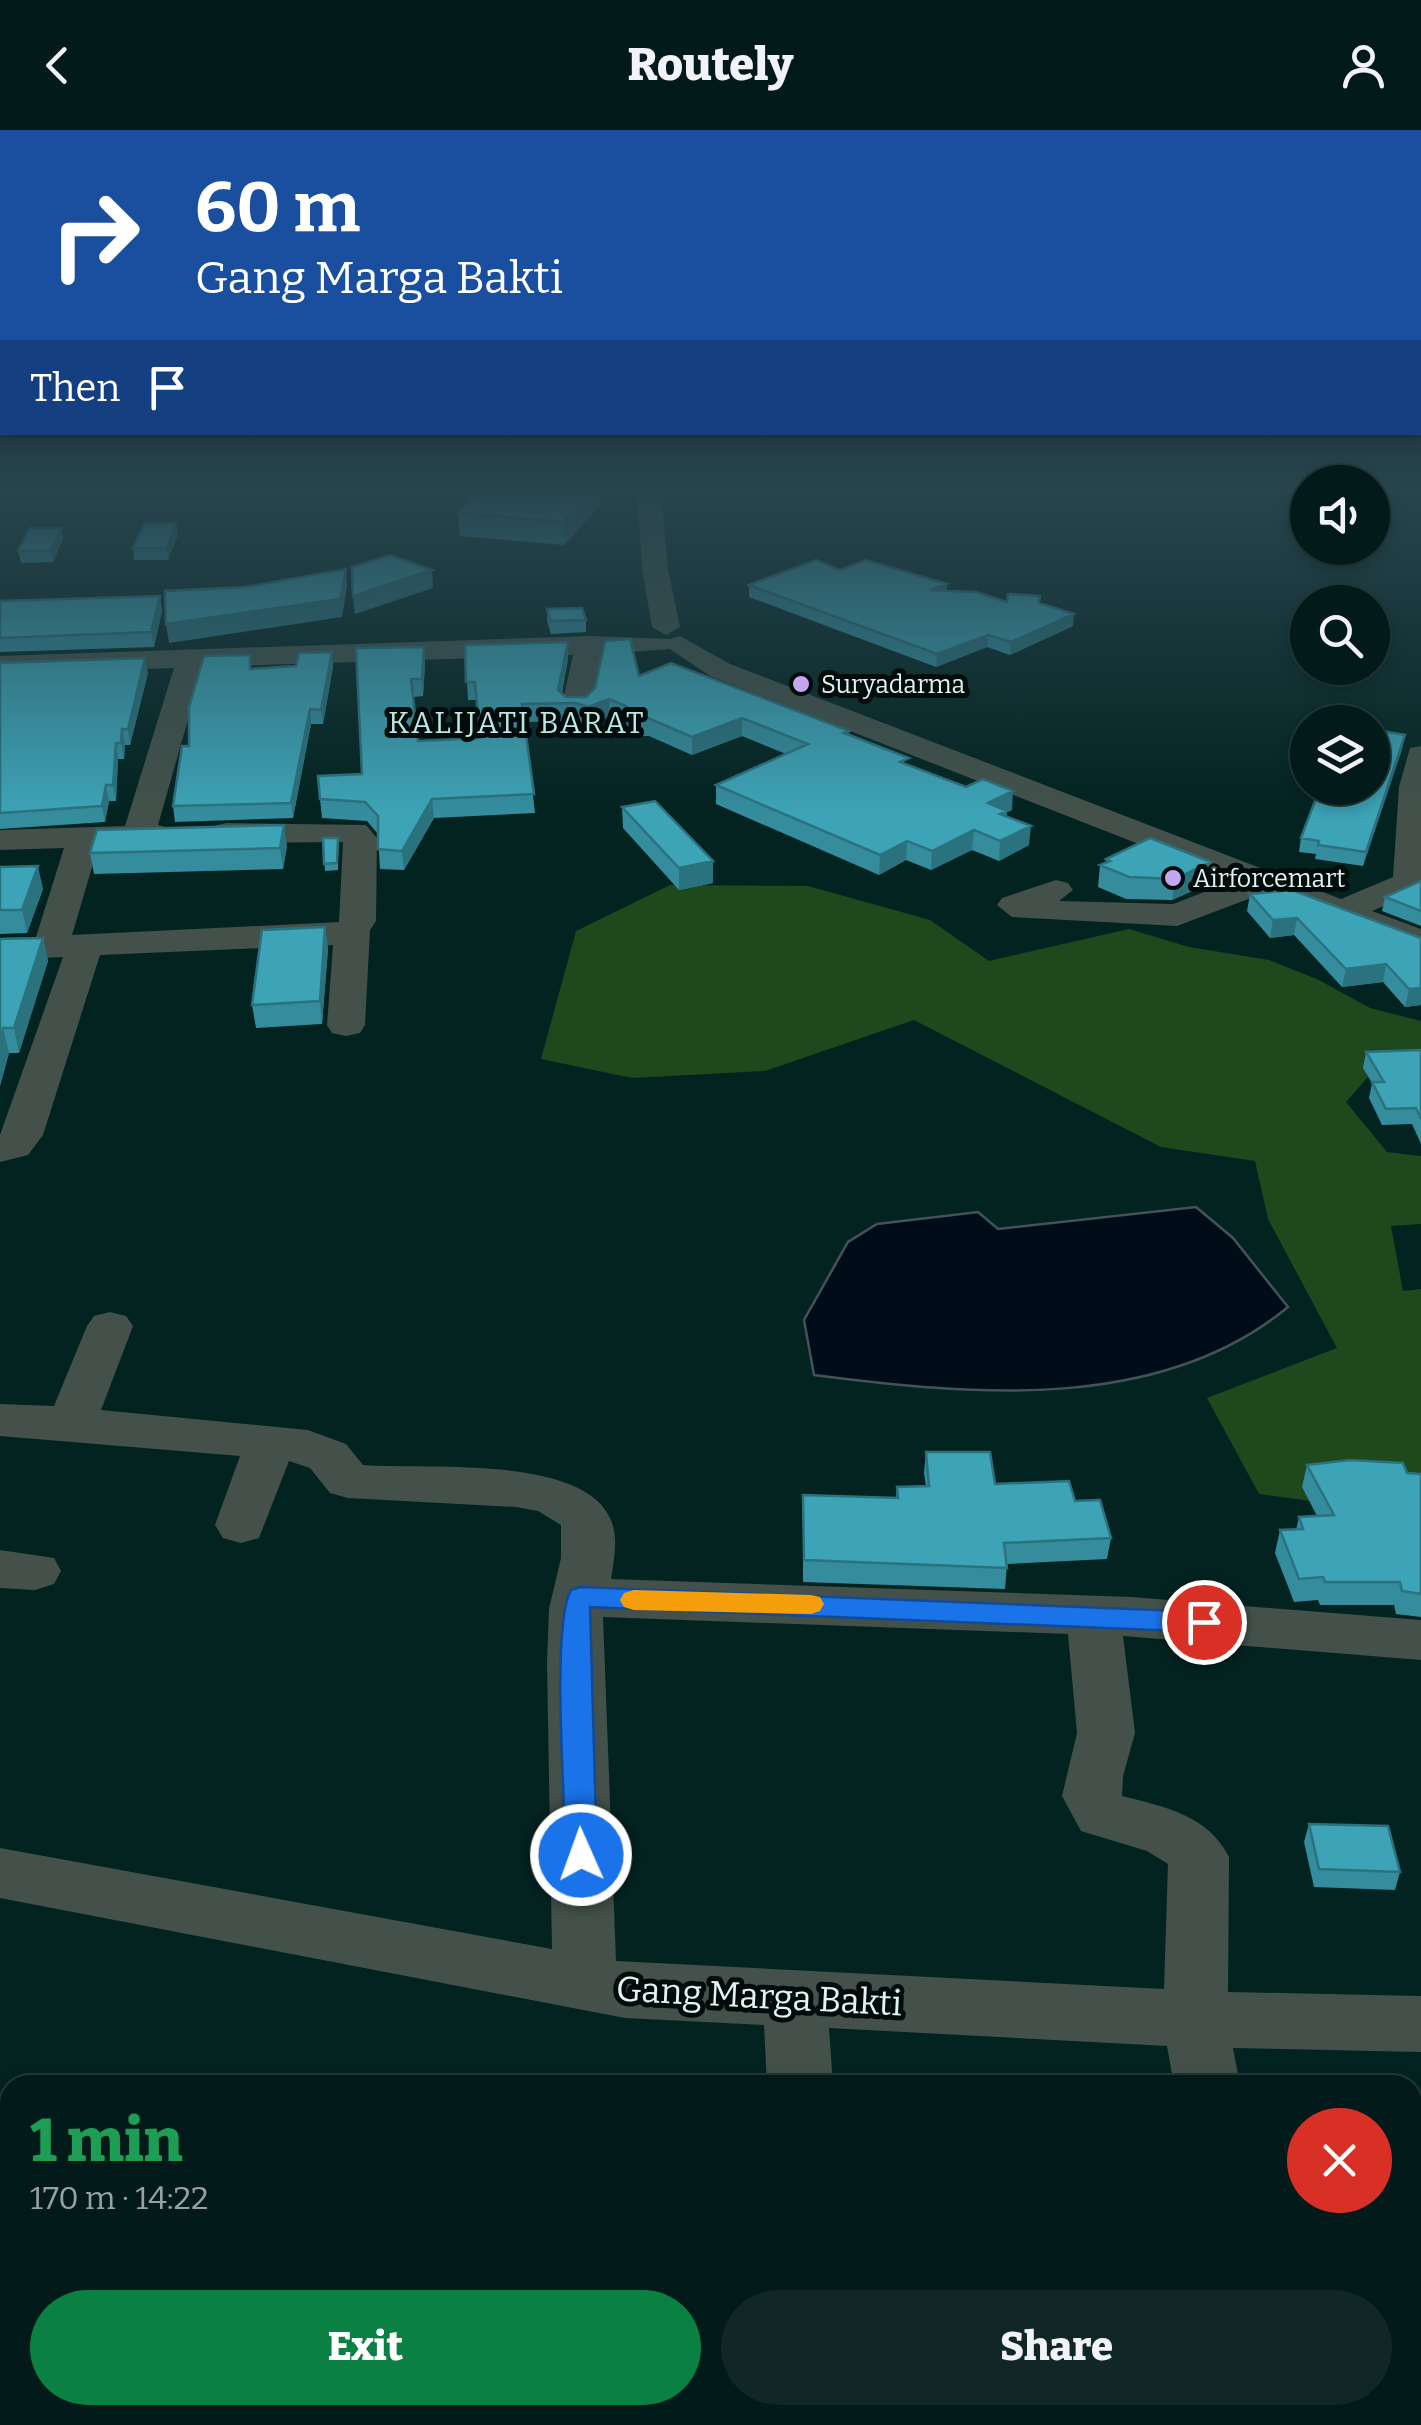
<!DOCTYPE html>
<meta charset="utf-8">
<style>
body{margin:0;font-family:Bitter,serif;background:#102726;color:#f1f3f6;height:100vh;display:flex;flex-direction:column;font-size:38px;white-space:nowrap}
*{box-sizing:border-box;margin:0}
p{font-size:32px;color:#96a1a2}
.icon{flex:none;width:55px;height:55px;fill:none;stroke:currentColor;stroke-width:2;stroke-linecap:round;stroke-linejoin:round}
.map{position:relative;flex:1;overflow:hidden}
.drawer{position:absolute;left:0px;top:1945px;width:1422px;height:350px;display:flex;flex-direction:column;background:#021a19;border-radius:30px 30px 0 0;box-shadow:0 5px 15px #0003,0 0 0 2px #233838}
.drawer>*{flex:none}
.banner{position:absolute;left:0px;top:0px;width:1422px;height:305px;box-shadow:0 5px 15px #0003,0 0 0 2px #233838;background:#1a4fa0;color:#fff;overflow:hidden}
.buttons{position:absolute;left:1290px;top:335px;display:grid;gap:20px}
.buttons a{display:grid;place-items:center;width:100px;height:100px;border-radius:50%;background:#021a19;box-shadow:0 5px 15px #0003,0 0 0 2px #233838;font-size:50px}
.pin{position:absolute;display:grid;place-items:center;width:85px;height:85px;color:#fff;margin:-42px;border:5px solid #fff;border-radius:50%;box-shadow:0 2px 10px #0007}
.me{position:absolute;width:110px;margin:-55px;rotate:358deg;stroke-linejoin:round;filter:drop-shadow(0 0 8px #0008)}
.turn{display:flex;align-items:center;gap:35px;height:210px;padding:0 30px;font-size:45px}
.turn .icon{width:130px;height:130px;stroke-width:2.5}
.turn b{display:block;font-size:70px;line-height:85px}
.then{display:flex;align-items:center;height:95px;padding:0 30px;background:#0003;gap:20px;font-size:38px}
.round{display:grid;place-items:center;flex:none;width:105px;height:105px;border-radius:52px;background:#102726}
.summary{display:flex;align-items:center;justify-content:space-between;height:170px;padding:0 30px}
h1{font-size:60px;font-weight:800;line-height:75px;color:#1e9e55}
.action{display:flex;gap:20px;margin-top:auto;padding:20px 30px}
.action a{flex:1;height:115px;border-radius:60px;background:#0b8043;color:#fff;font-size:40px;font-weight:800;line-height:115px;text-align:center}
.action a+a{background:#102726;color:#f1f3f6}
header{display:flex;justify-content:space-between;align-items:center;height:130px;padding:0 30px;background:#021a19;font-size:45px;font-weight:800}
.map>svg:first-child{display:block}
</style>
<header><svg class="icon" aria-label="back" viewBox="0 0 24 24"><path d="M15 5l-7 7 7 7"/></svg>Routely<svg class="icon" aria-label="person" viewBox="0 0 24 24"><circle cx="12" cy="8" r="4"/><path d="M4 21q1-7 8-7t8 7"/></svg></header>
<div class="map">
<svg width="1421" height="2295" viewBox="0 0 1421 2295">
<rect width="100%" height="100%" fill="#032321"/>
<path fill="#1d491d" d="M 670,755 L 808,756 L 930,790 L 989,831 L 1129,799 L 1189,817 L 1269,830 L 1317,849 L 1370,878 L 1421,891 L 1421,936 L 1383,930 L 1346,972 L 1387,1022 L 1421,1026 L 1421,1094 L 1391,1096 L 1403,1161 L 1421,1159 L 1421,1386 L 1259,1364 L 1207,1268 L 1337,1218 L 1268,1089 L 1255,1031 L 1161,1017 L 914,890 L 765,941 L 632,948 L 541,929 L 576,801 Z"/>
<path fill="#000c17" stroke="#435259" stroke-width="2.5" d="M 1196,1077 L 1233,1108 L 1288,1177 C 1159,1284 969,1265 814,1245 L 804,1190 L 848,1112 L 877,1094 L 978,1082 L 998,1099 Z"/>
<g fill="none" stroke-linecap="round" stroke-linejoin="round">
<path fill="#43514a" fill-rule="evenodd" d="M 637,360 L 661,360 L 668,439 L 680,497 L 666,505 L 652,497 L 642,439 Z
M 590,506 L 670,509 L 680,506 L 730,534 L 1341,769 L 1393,747 L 1399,657 L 1410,618 L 1421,616 L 1421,760 L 1372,781 L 1421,799 L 1421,823 L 1264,763 L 1177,796 L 1012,787 L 997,775 L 1002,768 L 1056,750 L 1068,753 L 1073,760 L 1059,771 L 1173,774 L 1233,751 L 710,546 L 670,519 L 602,524 L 592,575 L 587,581 L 567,581 L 562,575 L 573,525 L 203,537 L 158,695 L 169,698 L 174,705 L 169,712 L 98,717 L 72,805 L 339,792 L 343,712 L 226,713 L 214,710 L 209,703 L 214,696 L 226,693 L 366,695 L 377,708 L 376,791 L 370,800 L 365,895 L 360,903 L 346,906 L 332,903 L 327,895 L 333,815 L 100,825 L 43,1005 L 28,1025 L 0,1032 L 0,1005 L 63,827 L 0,830 L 0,808 L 36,807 L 64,718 L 0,720 L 0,700 L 125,696 L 174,538 L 0,544 L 0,526 Z
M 110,1182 L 126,1186 L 133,1196 L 101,1280 L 308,1300 L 346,1314 L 363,1335 C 423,1340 581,1324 610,1388 C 619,1406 614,1430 611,1449 L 1132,1467 L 1421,1490 L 1421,1530 L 1123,1506 L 1135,1603 L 1123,1646 L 1122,1666 C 1165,1677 1208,1685 1229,1727 L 1228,1862 L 1421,1866 L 1421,1922 L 1233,1918 L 1240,1955 L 1174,1955 L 1167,1916 L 829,1898 L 833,1955 L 767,1955 L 764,1895 L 625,1888 L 0,1768 L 0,1718 L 552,1819 L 547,1533 L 549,1479 L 561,1428 L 561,1395 L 538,1381 L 516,1377 L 348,1368 L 330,1363 L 310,1338 L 289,1331 L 259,1408 L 241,1413 L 223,1408 L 215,1395 L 240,1326 L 0,1306 L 0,1274 L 54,1276 L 87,1196 L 94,1186 ZM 603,1487 L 1068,1504 L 1077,1603 L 1062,1666 L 1081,1701 L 1147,1721 L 1168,1734 L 1164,1859 L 616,1831 Z
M 0,1420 L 54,1428 L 61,1441 L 54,1454 L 35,1460 L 0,1458 Z
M 782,2285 L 858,2285 L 859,2295 L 783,2295 Z
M 1244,2285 L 1320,2285 L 1322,2295 L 1246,2295 Z"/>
</g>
<path fill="#348c9d" d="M 482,360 L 600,360 L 601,374 L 564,415 L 460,406 L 458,383 Z
M 176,393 L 178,404 L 168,430 L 134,430 L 133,418 Z
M 63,409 L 53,432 L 21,433 L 18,421 Z
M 840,440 L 1007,472 L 1039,473 L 1073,496 L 1010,525 L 987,517 L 936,537 L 749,467 L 749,455 Z
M 160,466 L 162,481 L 154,517 L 0,522 L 0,471 Z
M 547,479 L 586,490 L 586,502 L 551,504 L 547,491 Z
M 465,515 L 568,529 L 562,563 L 566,567 L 586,567 L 639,546 L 849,601 L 849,605 L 908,635 L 1012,680 L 1007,682 L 1007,687 L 1029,715 L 999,731 L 972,720 L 931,740 L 906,730 L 879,745 L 716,674 L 716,655 L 786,624 L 742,606 L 692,625 L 649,606 L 639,606 L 626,594 L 609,587 L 589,595 L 577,591 L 525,592 L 535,683 L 434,688 L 404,740 L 380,739 L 378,704 L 367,691 L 322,688 L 320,669 L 362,644 L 424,517 L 425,534 L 423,566 L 413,567 L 418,611 L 480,608 L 477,570 L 468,570 Z
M 332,522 L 333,537 L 323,594 L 311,594 L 293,688 L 175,692 L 173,676 L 252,539 L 296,536 Z
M 0,533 L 148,543 L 130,615 L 125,615 L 124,629 L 118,629 L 116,671 L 109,671 L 105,692 L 0,699 Z
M 1402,619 L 1363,736 L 1315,729 L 1316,724 L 1299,722 L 1301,708 Z
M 622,677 L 713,731 L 713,753 L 679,760 L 623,698 Z
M 323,708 L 338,708 L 338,740 L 325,741 Z
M 287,716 L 283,739 L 94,744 L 90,723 Z
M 1106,729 L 1208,754 L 1172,770 L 1126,769 L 1098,757 L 1100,735 L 1106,733 Z
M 0,737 L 43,759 L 27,803 L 0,804 Z
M 1421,751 L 1421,796 L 1382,781 L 1385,767 Z
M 1250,764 L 1421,808 L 1421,875 L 1405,877 L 1383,852 L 1342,857 L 1294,805 L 1270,808 L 1247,781 Z
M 325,797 L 328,819 L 322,894 L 256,898 L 252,875 Z
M 43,808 L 48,831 L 19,923 L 9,923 L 0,956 L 0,809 Z
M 1421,920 L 1421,1014 L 1412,994 L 1382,995 L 1369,968 L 1372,953 L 1363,938 L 1366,922 Z
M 926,1322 L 995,1354 L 1075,1371 L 1111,1408 L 1107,1429 L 1007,1434 L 1005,1459 L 803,1452 L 803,1365 L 896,1368 L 897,1357 L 926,1356 L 924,1343 Z
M 1307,1335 L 1421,1344 L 1421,1487 L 1396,1484 L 1394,1475 L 1320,1475 L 1318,1470 L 1294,1472 L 1275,1423 L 1280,1400 L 1296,1400 L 1299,1387 L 1317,1386 L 1302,1357 Z
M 1309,1694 L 1400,1742 L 1395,1760 L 1314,1757 L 1304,1712 Z"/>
<path fill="#2b727f" d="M 593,360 L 600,360 L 601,374 L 564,415 L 563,392 Z
M 176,393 L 178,404 L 168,430 L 167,418 Z
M 61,398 L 63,409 L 53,432 L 51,421 Z
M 346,439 L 347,457 L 342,487 L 169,513 L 166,494 Z
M 432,440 L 433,458 L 355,484 L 353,466 Z
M 947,454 L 947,466 L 931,460 Z
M 160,466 L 162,481 L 154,517 L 151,502 Z
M 1074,484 L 1073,496 L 1010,525 L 1011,512 Z
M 988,505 L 987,517 L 936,537 L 937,524 Z
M 568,512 L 568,529 L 560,573 L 558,560 Z
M 424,517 L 425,534 L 423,566 L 422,549 Z
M 332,522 L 333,537 L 323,594 L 321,580 Z
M 145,528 L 148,543 L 130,615 L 128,599 Z
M 609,569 L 609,587 L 589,595 L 588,577 Z
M 310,579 L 311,594 L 293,688 L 291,673 Z
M 742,588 L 742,606 L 692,625 L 692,607 Z
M 122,599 L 125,615 L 124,629 L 121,613 Z
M 1405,605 L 1402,619 L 1363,736 L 1366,722 Z
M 116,613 L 118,629 L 116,671 L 113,655 Z
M 106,655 L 109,671 L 105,692 L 102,676 Z
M 1013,661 L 1012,680 L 1007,682 L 1006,700 L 988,673 Z
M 432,669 L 434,688 L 404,740 L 402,721 Z
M 284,695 L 287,716 L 283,739 L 280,718 Z
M 1031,696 L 1029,715 L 999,731 L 1000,711 Z
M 974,700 L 972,720 L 931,740 L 932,721 Z
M 907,711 L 906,730 L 879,745 L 880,725 Z
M 713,731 L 713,753 L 679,760 L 679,738 Z
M 1211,732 L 1208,754 L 1172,770 L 1175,749 Z
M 38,736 L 43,759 L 27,803 L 22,780 Z
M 1297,788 L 1294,805 L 1270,808 L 1273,790 Z
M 325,797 L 328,819 L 322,894 L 320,871 Z
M 43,808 L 48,831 L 19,923 L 14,898 Z
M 1386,834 L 1383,852 L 1342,857 L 1346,839 Z
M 1421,858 L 1421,875 L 1405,877 L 1409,859 Z
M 3,898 L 9,923 L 0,956 L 0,910 Z"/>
<path fill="#3da3b6" stroke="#2b727f" stroke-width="2.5" d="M 482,360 L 593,360 L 563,392 L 458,383 Z
M 145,393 L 176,393 L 167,418 L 133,418 Z
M 30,398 L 61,398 L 51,421 L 18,421 Z
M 390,425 L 432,440 L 353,466 L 352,437 Z
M 816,430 L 840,440 L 866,430 L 947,454 L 931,460 L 976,462 L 1007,472 L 1008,464 L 1040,466 L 1039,473 L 1074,484 L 1011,512 L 988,505 L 937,524 L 749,455 Z
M 346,439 L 340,469 L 166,494 L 165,461 L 245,457 Z
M 160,466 L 151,502 L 0,508 L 0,471 Z
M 582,478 L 586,490 L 550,491 L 547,479 Z
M 630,509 L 639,546 L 671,533 L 849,601 L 844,603 L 909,628 L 900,632 L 966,657 L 983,649 L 1013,661 L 988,673 L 1007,681 L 1000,684 L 1031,696 L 1000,711 L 974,700 L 932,721 L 907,711 L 880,725 L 716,655 L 808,614 L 742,588 L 692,607 L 648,588 L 639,588 L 626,576 L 609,569 L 588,577 L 576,573 L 522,574 L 534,664 L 432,669 L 402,721 L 378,719 L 378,686 L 365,672 L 320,669 L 318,646 L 362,644 L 356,518 L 424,517 L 422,549 L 411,549 L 418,611 L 480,608 L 475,552 L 466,552 L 465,515 L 568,512 L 558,560 L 566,567 L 586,567 L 595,558 L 605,511 Z
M 332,522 L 321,580 L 310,579 L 291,673 L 173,676 L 182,616 L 189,616 L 189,577 L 204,526 L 250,525 L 250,539 L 296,536 L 299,523 Z
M 145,528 L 128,599 L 122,599 L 121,613 L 116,613 L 113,655 L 106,655 L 102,676 L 0,683 L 0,533 Z
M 1372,599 L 1405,605 L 1366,722 L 1318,715 L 1319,711 L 1301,708 L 1320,658 L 1372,658 Z
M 655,671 L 713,731 L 679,738 L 622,677 Z
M 284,695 L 280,718 L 90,723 L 97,700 Z
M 323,708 L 338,708 L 337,733 L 324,734 Z
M 1150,708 L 1211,732 L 1175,749 L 1129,747 L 1100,735 L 1110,731 L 1106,729 Z
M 38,736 L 22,780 L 0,780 L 0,737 Z
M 1421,751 L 1421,781 L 1385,767 Z
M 1292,760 L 1421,808 L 1421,858 L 1409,859 L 1386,834 L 1346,839 L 1297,788 L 1273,790 L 1250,764 Z
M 325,797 L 320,871 L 252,875 L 262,800 Z
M 43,808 L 14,898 L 3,898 L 0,910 L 0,809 Z
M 1421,920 L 1421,989 L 1416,978 L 1386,979 L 1372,952 L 1384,952 L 1366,922 Z
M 926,1322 L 990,1322 L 995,1354 L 1069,1351 L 1075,1371 L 1100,1370 L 1111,1408 L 1004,1413 L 1007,1438 L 804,1430 L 803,1365 L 898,1368 L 897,1357 L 929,1356 Z
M 1350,1330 L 1403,1333 L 1407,1343 L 1421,1344 L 1421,1464 L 1402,1461 L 1400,1452 L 1325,1452 L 1323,1447 L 1299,1449 L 1280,1400 L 1303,1399 L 1299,1387 L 1334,1385 L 1307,1335 Z
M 1309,1694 L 1388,1696 L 1400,1742 L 1319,1739 Z"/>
<linearGradient id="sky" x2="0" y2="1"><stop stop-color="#021312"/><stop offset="0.53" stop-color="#28454e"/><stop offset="1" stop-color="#28454e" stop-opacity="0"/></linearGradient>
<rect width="1421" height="682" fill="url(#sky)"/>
<path fill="#1a73e8" stroke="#114b97" stroke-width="2.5" d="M 580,1457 L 1204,1482 L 1213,1485 L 1217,1492 L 1213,1499 L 1204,1502 L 590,1477 L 597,1725 L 592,1734 L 581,1738 L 570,1734 L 566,1725 C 565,1675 551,1494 571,1460 Z"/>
<path fill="#f59e0b" d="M 634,1460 L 811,1465 L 820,1467 L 824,1474 L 820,1481 L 811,1484 L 634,1480 L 624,1477 L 620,1470 L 624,1463 Z"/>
<g fill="#c6a6f0" stroke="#000b0a" stroke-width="4">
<circle cx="801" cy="554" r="10"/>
<circle cx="1173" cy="748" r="10"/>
</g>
<g text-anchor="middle" stroke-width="10" stroke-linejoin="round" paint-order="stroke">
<g font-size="25" fill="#dff5f3" stroke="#000b0a" text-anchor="start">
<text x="821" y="563">Suryadarma</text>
<text x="1193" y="757">Airforcemart</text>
</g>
<g font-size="30" letter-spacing="2.5" fill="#bbe8e4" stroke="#000b0a">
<text x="517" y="603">KALIJATI BARAT</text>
</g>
<g font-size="35" fill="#dff5f3" stroke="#000b0a">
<text transform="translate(759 1866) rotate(3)" y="12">Gang Marga Bakti</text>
</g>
</g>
</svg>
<div class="buttons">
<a><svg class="icon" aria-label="sound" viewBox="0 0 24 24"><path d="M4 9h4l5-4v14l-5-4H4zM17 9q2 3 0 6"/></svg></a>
<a><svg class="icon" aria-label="search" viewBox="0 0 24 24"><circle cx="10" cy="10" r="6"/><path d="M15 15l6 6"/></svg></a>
<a><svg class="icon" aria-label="layers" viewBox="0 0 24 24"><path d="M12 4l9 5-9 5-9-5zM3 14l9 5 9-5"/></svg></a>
</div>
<div class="pin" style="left:1204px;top:1492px;background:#d93025"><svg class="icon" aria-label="arrive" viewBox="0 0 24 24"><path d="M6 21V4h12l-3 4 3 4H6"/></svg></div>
<svg class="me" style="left:581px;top:1725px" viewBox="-20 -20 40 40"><circle r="17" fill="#1a73e8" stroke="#fff" stroke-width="3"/><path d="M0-11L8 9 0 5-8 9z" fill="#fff"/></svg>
<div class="banner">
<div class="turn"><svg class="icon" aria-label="right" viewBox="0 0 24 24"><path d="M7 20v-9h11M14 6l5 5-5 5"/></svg><div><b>60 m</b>Gang Marga Bakti</div></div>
<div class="then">Then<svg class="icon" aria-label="arrive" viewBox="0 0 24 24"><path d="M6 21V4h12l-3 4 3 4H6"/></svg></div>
</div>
<section class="drawer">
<div class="summary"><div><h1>1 min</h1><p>170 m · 14:22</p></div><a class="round" style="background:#d93025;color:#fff"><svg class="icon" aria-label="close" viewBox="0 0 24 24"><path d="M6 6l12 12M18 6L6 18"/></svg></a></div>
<div class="action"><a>Exit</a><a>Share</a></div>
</section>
</div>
